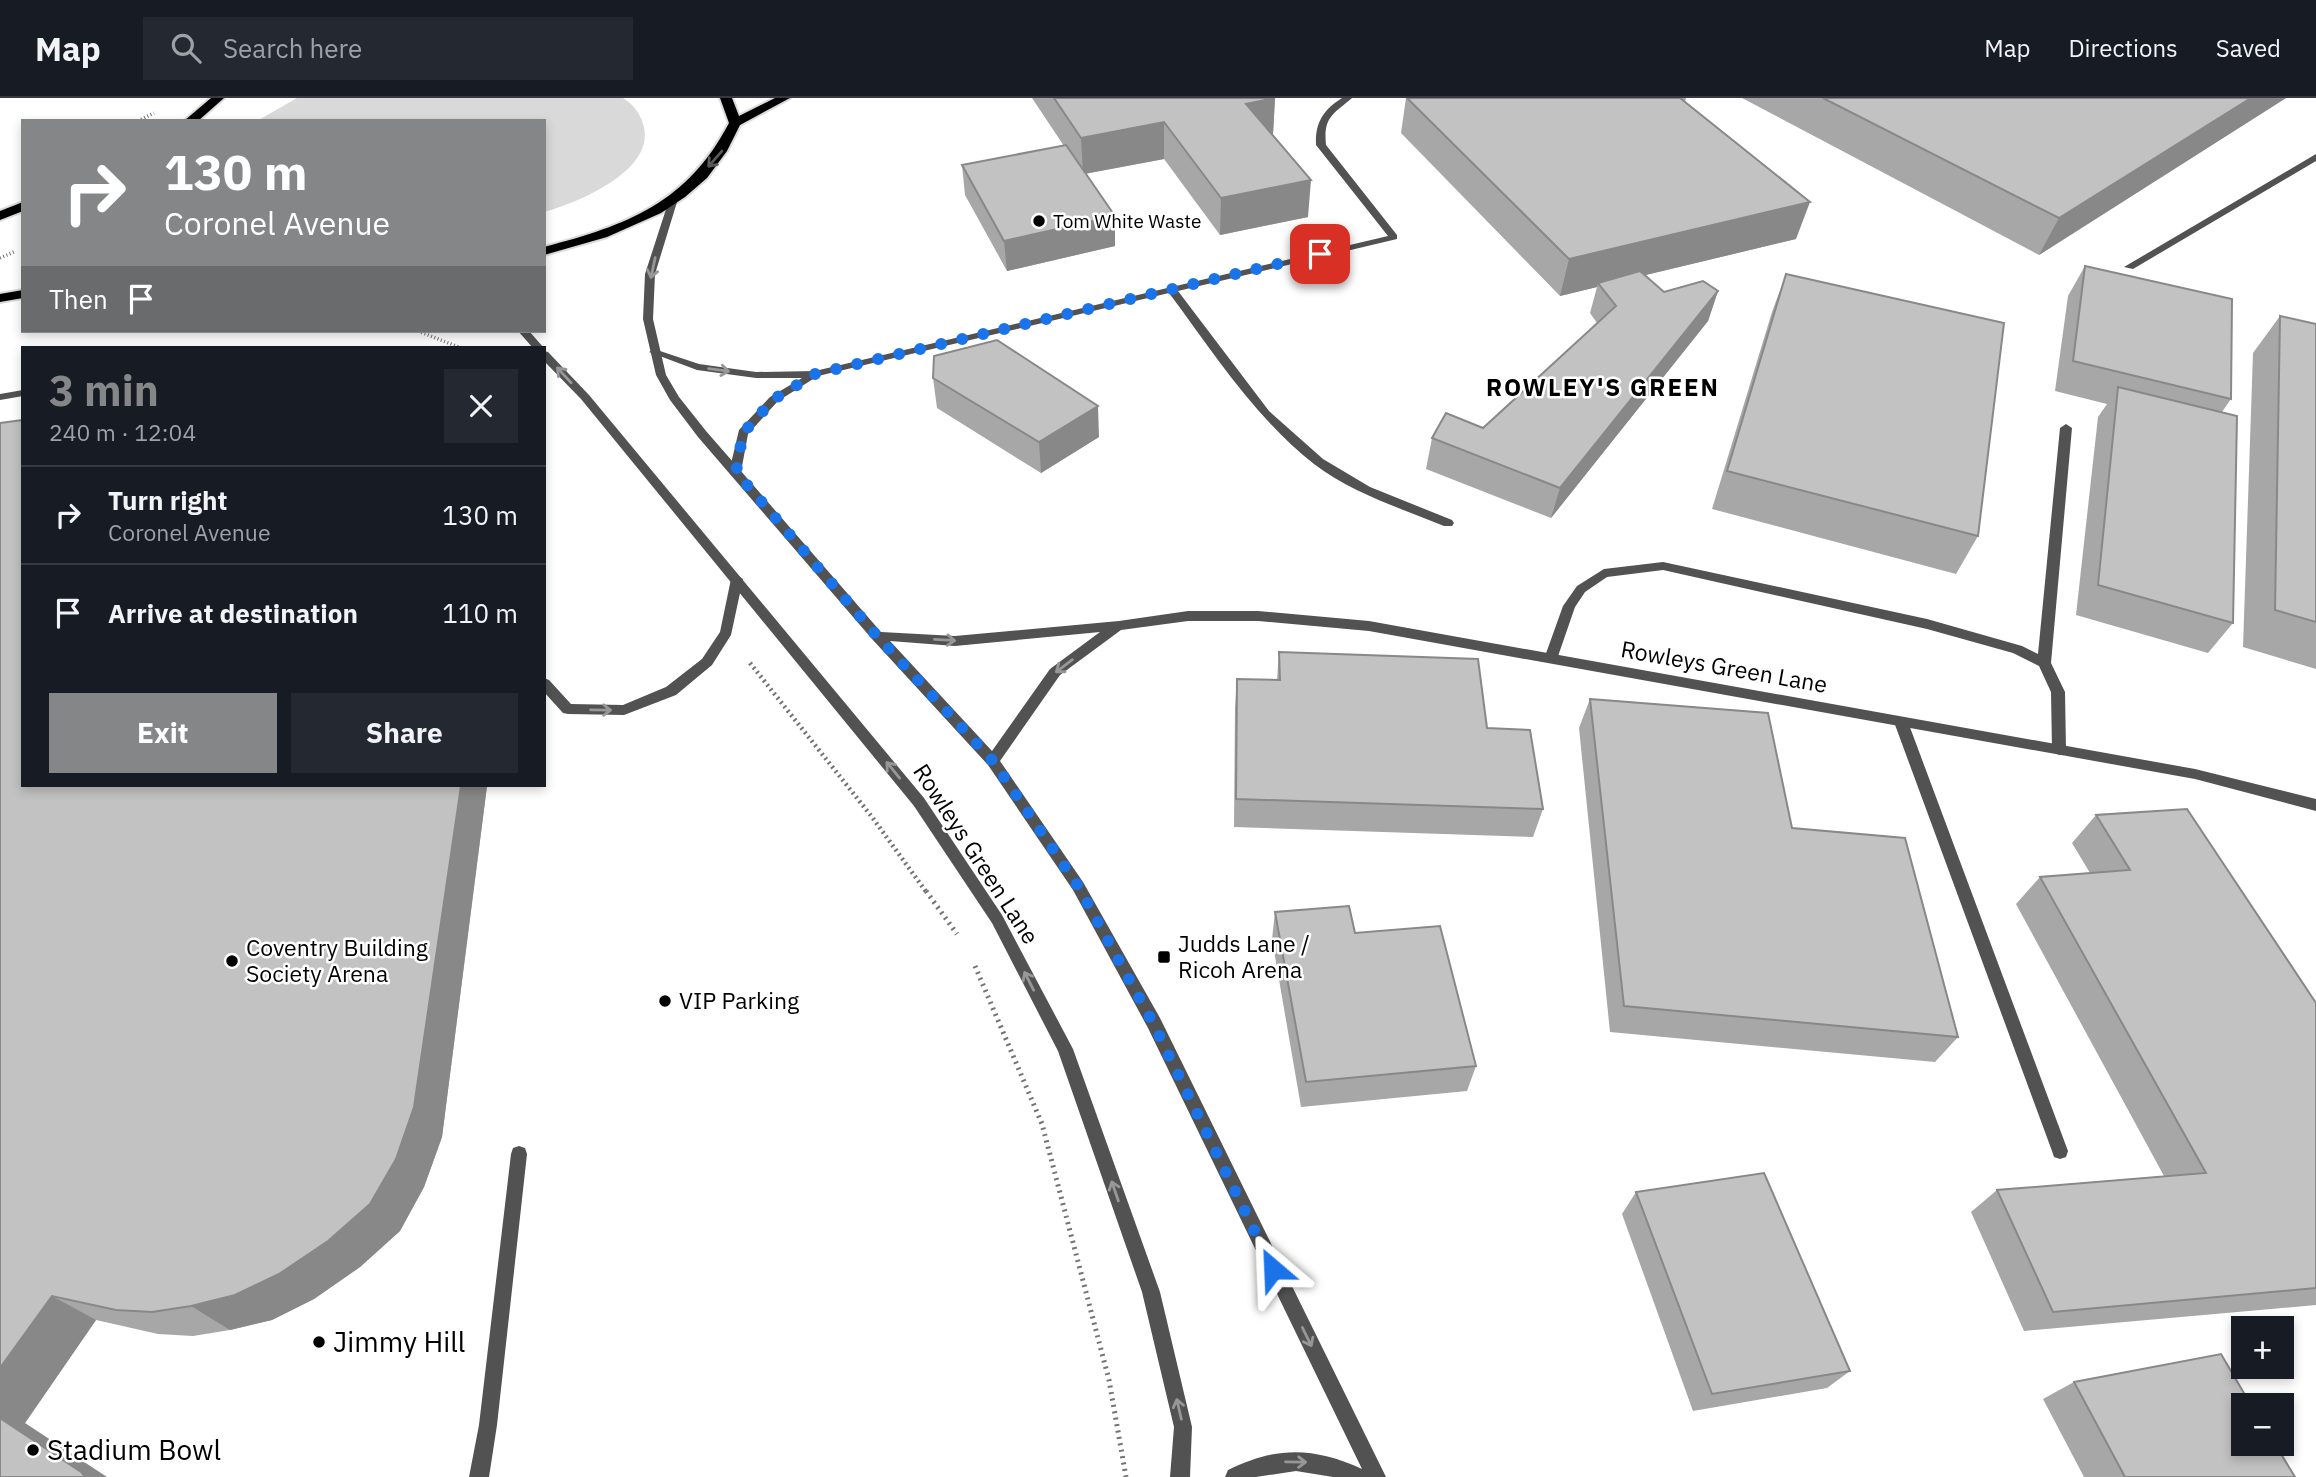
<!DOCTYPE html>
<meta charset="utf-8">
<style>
body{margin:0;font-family:"IBM Plex Sans",sans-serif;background:#242831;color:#f1f3f6;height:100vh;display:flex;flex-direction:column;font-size:26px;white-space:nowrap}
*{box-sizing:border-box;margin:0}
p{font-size:23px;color:#9ea1a6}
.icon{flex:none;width:38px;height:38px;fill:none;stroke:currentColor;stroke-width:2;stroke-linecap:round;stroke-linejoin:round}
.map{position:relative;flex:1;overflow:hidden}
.side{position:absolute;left:21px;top:248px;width:525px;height:441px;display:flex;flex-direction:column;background:#171b24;border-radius:0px;box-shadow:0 4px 10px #0003}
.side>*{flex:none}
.hud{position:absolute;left:21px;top:21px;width:525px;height:214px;border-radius:0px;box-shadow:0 4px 10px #0003;background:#858687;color:#fff;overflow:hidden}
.buttons{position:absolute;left:2231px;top:1218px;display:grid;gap:14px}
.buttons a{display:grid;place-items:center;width:63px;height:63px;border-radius:0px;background:#171b24;box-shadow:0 4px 10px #0003;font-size:35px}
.pin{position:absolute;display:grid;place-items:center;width:60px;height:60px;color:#fff;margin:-30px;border-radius:14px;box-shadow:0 4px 10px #0006}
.me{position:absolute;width:77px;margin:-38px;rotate:334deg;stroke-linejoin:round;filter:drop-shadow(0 0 5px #0008)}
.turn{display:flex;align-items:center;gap:24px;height:147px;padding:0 28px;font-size:32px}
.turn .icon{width:91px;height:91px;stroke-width:2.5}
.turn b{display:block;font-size:49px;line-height:60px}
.then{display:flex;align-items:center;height:66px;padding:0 28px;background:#0003;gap:14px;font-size:26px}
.round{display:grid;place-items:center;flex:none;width:74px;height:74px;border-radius:0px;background:#242831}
.summary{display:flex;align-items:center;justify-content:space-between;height:119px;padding:0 28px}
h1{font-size:42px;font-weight:700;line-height:52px;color:#858687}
.cta{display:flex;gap:14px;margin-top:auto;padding:14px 28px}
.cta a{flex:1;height:80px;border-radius:0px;background:#858687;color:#fff;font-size:28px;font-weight:700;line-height:80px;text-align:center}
.cta a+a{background:#242831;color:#f1f3f6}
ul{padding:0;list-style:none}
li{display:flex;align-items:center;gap:21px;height:98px;padding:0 28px;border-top:2px solid #363941}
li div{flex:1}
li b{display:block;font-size:26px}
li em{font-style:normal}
header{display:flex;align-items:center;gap:42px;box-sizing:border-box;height:98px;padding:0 35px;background:#171b24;border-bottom:2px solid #363941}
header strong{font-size:33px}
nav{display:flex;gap:38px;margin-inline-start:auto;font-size:24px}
.search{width:490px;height:63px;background:#242831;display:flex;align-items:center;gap:18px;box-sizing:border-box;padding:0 24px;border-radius:0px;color:#9ea1a6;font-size:26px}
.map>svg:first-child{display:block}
</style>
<header>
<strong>Map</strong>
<div class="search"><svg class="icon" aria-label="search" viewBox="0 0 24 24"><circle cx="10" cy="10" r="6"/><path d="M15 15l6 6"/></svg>Search here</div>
<nav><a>Map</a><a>Directions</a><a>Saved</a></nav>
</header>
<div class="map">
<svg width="2316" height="1379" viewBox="0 0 2316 1379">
<rect width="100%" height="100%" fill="#fff"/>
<path fill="#d9d9d9" d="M 297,0 L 623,0 C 633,6 640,15 643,26 C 658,72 577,105 544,114 L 544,23 L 257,23 Z"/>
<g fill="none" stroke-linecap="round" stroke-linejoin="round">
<defs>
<path id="trunk" d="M 211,0 L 224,0 L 198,23 L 184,23 Z
M 720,0 L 732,0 L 739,18 L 775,0 L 790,0 L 740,27 L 727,53 L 707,80 L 685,99 L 661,115 L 607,139 L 544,157 L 544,149 C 628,127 687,105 729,25 Z
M 23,104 L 23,113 L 0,122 L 0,113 Z
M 23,192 L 23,200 L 0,204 L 0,196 Z"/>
</defs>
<use href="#trunk" stroke="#dbdbdb" stroke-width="4"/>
<path stroke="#747474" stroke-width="3.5" stroke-dasharray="1 2.5" stroke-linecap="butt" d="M 138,23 L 154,15
M 0,160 L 16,153
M 418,233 L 461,250"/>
<path stroke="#747474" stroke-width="4.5" stroke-dasharray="2 3.5" stroke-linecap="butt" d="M 750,565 L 872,719 L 927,795"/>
<path stroke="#747474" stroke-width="5" stroke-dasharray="2 4.5" stroke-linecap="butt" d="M 926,793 L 957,836
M 975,868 L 1042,1026 L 1109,1282 L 1126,1379"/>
<path fill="#525252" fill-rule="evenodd" d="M 1342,0 L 1352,0 C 1334,16 1323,18 1326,47 L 1397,137 L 1397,141 L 1178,193 L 1269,313 L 1323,361 L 1370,389 L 1452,422 L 1454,425 L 1452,428 L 1444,428 C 1400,410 1352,395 1314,366 C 1255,320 1214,255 1169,195 L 818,278 L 778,303 L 748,336 L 741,374 L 735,378 L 729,374 L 739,332 L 770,299 L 802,280 L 756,280 L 697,272 L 649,254 L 654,251 L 699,266 L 756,274 L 815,273 L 1388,138 L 1316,47 C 1315,25 1323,12 1342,0 Z
M 2316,56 L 2316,63 L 2133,171 L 2124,169 Z
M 23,292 L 23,298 L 0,302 L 0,296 Z
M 2066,326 L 2072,330 L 2051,565 L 2065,594 L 2066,652 L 2064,656 L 2059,657 L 2052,652 L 2051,594 L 2039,568 L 2013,555 L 1927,531 L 1663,472 L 1607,479 L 1585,494 L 1575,509 L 1556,564 L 1546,564 L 1544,561 L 1563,508 L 1577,488 L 1604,471 L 1663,464 L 1927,521 L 2022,548 L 2038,556 L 2060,330 Z
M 737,477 L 743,481 L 731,537 L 712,567 L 676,597 L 624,617 L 568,616 L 563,615 L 544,594 L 544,580 L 549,582 L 571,606 L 623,607 L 666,589 L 702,561 L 720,534 L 731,481 Z
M 1901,619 L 1908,624 L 2068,1053 L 2066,1059 L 2060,1061 L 2054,1059 L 2052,1053 L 1894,624 Z
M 519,1048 L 525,1050 L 527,1056 L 497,1327 L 489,1379 L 469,1379 L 479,1327 L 511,1056 L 513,1050 Z"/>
<path fill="#525252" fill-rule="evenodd" d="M 669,102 L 677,104 L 655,176 L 653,221 L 666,277 L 679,299 L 706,333 L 881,534 L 955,538 L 1119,523 L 1188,513 L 1258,513 L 1369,523 L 2195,671 L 2316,701 L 2316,713 L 2195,681 L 1369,533 L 1258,523 L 1188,523 L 1121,532 L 1060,577 L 1000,663 L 1083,784 L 1160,920 L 1386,1379 L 1333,1379 L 1296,1373 L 1256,1379 L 1225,1379 L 1228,1372 C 1276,1348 1314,1349 1362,1371 L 1148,930 L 1073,792 L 988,667 L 872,541 L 698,339 L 670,302 L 656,277 L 643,221 L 645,176 ZM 1100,534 L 1050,571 L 992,653 L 890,543 L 955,548 Z
M 518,233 L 529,233 L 544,250 L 533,250 Z
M 544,253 L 548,254 L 589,297 L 924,700 L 1002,817 L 1073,951 L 1160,1194 L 1192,1329 L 1190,1379 L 1170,1379 L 1174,1329 L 1142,1194 L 1058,953 L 992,825 L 914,708 L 581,301 L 544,263 Z"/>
<use href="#trunk" fill="#000" fill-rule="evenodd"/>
</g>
<path fill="#a7a7a7" d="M 1032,0 L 1275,0 L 1273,36 L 1272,36 L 1308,119 L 1220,137 L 1164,61 L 1085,76 L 1115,118 L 1115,148 L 1007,173 L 965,97 L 962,67 L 1064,48 Z
M 1406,0 L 1686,0 L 1685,4 L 1796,141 L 1645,177 L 1664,194 L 1718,193 L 1708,223 L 1551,420 L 1426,371 L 1432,340 L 1483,330 L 1597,225 L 1590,215 L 1597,189 L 1560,198 L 1401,35 Z
M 1742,0 L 2286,0 L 2039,157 Z
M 2085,168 L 2231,301 L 2222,314 L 2233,525 L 2208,555 L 2076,517 L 2098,319 L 2107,306 L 2055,293 L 2068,198 Z
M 1786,176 L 1978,438 L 1956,476 L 1712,411 L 1772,214 Z
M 2280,218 L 2316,226 L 2316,571 L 2243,549 L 2253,255 Z
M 933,280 L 1099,339 L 1041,375 L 937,310 Z
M 1279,554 L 1487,630 L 1543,711 L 1533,739 L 1234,729 L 1235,610 L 1237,581 L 1277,582 Z
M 1590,601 L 1792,730 L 1958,939 L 1935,964 L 1610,934 L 1579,630 Z
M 23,688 L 487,688 L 442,1039 L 424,1089 L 400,1133 L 360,1169 L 314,1201 L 272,1222 L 230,1232 L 193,1238 L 158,1236 L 96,1222 L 25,1325 L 0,1379 Z
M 2096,717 L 2316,905 L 2316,1207 L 2024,1233 L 1971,1114 L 1997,1092 L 2164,1078 L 2016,806 L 2040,779 L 2090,775 L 2072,745 Z
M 1275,814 L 1355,835 L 1476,968 L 1467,993 L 1301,1009 L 1272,841 Z
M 1636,1094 L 1850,1273 L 1827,1290 L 1693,1313 L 1622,1116 Z
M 2074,1284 L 2295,1379 L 2084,1379 L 2043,1301 Z"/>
<path fill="#888" d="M 1275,0 L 1273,36 L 1244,42 L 1246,6 Z
M 2251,0 L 2286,0 L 2039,157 L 2059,120 Z
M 1164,24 L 1164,61 L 1083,76 L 1081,40 Z
M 1311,82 L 1308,119 L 1220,137 L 1221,100 Z
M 1810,104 L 1796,141 L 1600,188 L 1598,185 L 1597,189 L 1560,198 L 1569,161 Z
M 1115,118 L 1115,148 L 1007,173 L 1004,143 Z
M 1718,193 L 1708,223 L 1551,420 L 1560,390 Z
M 1098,308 L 1099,339 L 1041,375 L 1039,344 Z
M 461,688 L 487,688 L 442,1039 L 424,1089 L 400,1133 L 360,1169 L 314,1201 L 272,1222 L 230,1232 L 191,1208 Z
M 52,1198 L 96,1222 L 25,1325 L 107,1379 L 85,1379 L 0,1320 L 0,1270 Z"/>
<path fill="#c2c2c2" stroke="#888" stroke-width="2" d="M 1054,0 L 1275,0 L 1246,6 L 1311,82 L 1221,100 L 1164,24 L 1081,40 Z
M 1407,0 L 1680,0 L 1810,104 L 1569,161 Z
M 1823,0 L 2251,0 L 2059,120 Z
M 1066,47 L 1115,118 L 1004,143 L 962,67 Z
M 2085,168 L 2232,201 L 2231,301 L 2073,263 Z
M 1640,173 L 1664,194 L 1703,183 L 1718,193 L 1560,390 L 1432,340 L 1446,315 L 1483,330 L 1616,208 L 1598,185 Z
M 1786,176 L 2004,225 L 1978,438 L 1727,373 Z
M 2280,218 L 2316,226 L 2316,524 L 2275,512 Z
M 997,242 L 1098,308 L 1039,344 L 933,280 L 934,258 Z
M 2118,289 L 2237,318 L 2233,525 L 2098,487 Z
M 23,322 L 23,688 L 461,688 L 414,1009 L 396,1061 L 370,1106 L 328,1143 L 279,1176 L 235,1197 L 191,1208 L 152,1214 L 116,1212 L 52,1198 L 0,1270 L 0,325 Z
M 1279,554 L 1478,561 L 1487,630 L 1530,632 L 1543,711 L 1236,701 L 1237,581 L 1280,582 Z
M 1590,601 L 1768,615 L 1792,730 L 1905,740 L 1958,939 L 1624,908 Z
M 2187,711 L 2316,905 L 2316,1190 L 2053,1214 L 1997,1092 L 2206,1075 L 2040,779 L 2130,772 L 2096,717 Z
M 1349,808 L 1355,835 L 1440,828 L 1476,968 L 1306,984 L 1275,814 Z
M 1764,1075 L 1850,1273 L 1712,1296 L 1636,1094 Z
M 2221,1256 L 2251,1307 L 2244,1307 L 2244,1346 L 2275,1346 L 2295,1379 L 2125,1379 L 2074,1284 Z
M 0,1320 L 81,1374 L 85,1379 L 0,1379 Z"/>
<defs><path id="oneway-shaft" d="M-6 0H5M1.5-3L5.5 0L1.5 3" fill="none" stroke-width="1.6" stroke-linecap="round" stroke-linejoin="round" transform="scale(1.75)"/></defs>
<use stroke="#595959" href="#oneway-shaft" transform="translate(715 61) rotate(131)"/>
<g stroke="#979797">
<use href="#oneway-shaft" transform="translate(653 170) rotate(102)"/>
<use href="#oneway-shaft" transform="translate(719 272) rotate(8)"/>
<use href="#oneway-shaft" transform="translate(564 277) rotate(-133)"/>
<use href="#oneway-shaft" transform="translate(945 542) rotate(3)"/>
<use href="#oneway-shaft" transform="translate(1064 568) rotate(143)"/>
<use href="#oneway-shaft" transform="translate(601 612) rotate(1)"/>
<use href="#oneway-shaft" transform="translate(893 672) rotate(-129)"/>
<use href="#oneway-shaft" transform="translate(1029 883) rotate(-117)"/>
<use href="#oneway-shaft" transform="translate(1115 1093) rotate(-109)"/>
<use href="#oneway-shaft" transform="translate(1307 1239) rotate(64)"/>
<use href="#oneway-shaft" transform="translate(1179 1311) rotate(-103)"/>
<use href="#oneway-shaft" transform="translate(1296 1364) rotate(1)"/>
</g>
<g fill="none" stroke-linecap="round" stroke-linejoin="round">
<path stroke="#1a73e8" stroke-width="12" stroke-dasharray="0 21.6" d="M 1273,1171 L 1153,925 L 1078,788 L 993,663 L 877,538 L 736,374 L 743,335 L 774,301 L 815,276 L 1320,156"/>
</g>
<g fill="#000" stroke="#fff" stroke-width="2.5">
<circle cx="1039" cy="123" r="7"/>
<rect x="1157" y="852" width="14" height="14" rx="3.5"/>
<circle cx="232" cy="863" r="7"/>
<circle cx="665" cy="903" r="7"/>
<circle cx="319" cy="1244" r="7"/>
<circle cx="33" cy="1352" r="7"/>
</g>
<g text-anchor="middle" stroke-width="5" stroke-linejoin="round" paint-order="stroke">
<g font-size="19" fill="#000" stroke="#fff" text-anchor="start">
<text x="1053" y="130">Tom White Waste</text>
</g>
<g font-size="23" fill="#000" stroke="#fff">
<text transform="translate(1724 569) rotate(10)" y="8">Rowleys Green Lane</text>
<text transform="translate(976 756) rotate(57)" y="8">Rowleys Green Lane</text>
</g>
<g font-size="23" fill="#000" stroke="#fff" text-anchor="start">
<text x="1178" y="854">Judds Lane /<tspan x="1178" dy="26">Ricoh Arena</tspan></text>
<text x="246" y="858">Coventry Building<tspan x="246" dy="26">Society Arena</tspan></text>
<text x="679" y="911">VIP Parking</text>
</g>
<g font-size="24" font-weight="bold" letter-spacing="2" fill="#000" stroke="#fff">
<text x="1603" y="298">ROWLEY'S GREEN</text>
</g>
<g font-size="28" fill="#000" stroke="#fff" text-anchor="start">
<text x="333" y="1254">Jimmy Hill</text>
<text x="47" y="1362">Stadium Bowl</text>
</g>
</g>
</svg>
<div class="buttons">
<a>+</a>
<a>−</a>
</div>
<div class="pin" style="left:1320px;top:156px;background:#d93025"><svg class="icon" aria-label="arrive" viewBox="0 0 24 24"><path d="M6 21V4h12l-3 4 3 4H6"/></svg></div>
<svg class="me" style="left:1273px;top:1171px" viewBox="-20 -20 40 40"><path d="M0-17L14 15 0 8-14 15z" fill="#1a73e8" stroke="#fff" stroke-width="4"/></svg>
<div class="hud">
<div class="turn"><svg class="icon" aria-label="right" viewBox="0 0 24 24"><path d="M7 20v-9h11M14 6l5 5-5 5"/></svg><div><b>130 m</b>Coronel Avenue</div></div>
<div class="then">Then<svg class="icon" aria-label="arrive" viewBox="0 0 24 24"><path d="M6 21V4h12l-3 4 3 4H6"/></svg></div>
</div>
<section class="side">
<div class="summary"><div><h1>3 min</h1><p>240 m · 12:04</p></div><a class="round"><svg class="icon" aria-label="close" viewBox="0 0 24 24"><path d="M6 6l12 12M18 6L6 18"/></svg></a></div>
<ul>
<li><svg class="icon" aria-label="right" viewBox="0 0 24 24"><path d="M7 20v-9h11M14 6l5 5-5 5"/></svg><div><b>Turn right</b><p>Coronel Avenue</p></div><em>130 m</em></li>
<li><svg class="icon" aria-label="arrive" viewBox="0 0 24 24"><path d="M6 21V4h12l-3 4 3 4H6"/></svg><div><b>Arrive at destination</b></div><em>110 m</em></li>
</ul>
<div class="cta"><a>Exit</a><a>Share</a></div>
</section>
</div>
